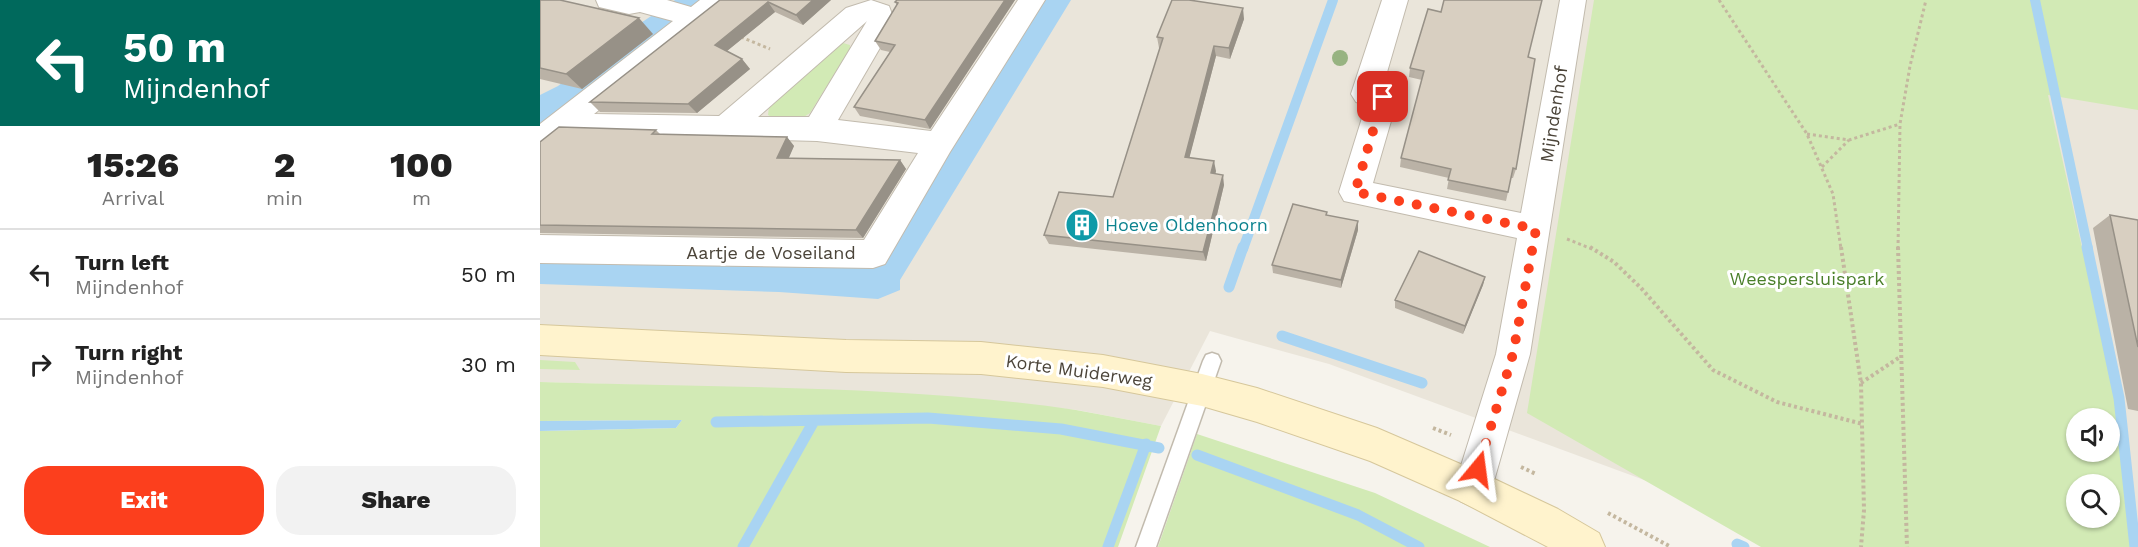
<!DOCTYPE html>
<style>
body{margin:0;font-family:"Work Sans",sans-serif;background:#f2f2f2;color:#222;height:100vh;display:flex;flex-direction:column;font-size:22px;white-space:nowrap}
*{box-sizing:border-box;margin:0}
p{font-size:20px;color:#767676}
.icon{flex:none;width:33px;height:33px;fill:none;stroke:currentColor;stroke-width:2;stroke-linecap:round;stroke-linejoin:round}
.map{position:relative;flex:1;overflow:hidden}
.sheet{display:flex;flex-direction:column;background:#fff;width:540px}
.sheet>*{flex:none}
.top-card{background:#00695c;color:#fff;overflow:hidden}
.controls{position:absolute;left:1526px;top:408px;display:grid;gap:12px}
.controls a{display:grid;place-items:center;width:54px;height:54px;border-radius:50%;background:#fff;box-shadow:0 2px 4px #0004;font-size:30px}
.pin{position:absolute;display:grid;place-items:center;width:51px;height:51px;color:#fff;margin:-26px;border-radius:12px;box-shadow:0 3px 9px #0006}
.me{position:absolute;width:66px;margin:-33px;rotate:16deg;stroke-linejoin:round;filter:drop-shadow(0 0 4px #0008)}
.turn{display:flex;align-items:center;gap:21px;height:126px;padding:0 24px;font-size:27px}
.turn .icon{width:78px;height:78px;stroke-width:2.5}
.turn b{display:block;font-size:42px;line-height:51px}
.eta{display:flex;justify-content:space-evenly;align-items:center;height:102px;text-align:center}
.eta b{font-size:36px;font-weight:800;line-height:42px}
.primary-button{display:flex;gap:12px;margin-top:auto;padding:12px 24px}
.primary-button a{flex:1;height:69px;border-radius:24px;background:#fc3f1d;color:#fff;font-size:24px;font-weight:800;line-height:69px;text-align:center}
.primary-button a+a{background:#f2f2f2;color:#222}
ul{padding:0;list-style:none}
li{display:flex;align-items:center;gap:18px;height:90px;padding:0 24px;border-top:2px solid #e0e0e0}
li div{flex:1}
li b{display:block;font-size:22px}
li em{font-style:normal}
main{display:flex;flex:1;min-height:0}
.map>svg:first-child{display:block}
</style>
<main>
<section class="sheet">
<div class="top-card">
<div class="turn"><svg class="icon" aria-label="left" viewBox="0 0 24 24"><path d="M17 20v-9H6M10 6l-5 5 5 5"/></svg><div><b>50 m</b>Mijndenhof</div></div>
</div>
<div class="eta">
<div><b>15:26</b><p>Arrival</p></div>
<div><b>2</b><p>min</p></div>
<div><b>100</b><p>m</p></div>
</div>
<ul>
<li><svg class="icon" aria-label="left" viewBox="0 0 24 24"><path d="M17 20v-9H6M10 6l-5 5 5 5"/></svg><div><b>Turn left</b><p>Mijndenhof</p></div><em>50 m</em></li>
<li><svg class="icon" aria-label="right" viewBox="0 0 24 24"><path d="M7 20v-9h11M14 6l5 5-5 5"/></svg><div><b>Turn right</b><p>Mijndenhof</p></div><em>30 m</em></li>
</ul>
<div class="primary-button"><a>Exit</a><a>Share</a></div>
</section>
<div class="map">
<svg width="1598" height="547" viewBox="0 0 1598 547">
<rect width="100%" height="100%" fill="#f6f3ec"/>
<path fill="#eae5da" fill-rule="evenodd" d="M 0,0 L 1598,0 L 1598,547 L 1248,533 L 789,364 L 670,331 L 621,426 L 537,410 L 436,400 L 294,391 L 0,382 ZM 1536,418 L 1569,418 L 1569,452 L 1536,452 ZM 1536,484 L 1569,484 L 1569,518 L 1536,518 Z"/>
<path fill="#d2eab5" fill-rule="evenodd" d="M 1054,0 L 1598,0 L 1598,110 L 1508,95 L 1580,418 L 1598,529 L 1598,547 L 1221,547 L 987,413 ZM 1536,418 L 1569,418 L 1569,452 L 1536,452 ZM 1536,484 L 1569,484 L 1569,518 L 1536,518 Z
M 303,43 L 310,45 L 310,49 L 270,113 C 260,121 238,122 228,115 L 229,107 L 297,44 Z
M 0,360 L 35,362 L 40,370 L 0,369 Z
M 0,382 C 178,388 360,384 536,410 C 565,415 593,421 621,426 L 578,547 L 0,547 L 0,431 L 136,428 L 142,420 L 0,421 Z
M 657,434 L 835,493 L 950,547 L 618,547 Z"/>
<path fill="#a9d4f2" d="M 135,0 L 171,0 L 0,132 L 0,95 L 18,86 L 77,39 Z
M 503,0 L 531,0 L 360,280 L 360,290 L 338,299 L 239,292 L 0,284 L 0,254 L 335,265 Z
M 142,420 L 136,428 L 0,431 L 0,421 Z"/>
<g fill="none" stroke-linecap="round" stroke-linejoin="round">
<path stroke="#a9d4f2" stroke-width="10" d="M 1495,0 L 1548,249
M 703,249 L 793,0"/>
<path stroke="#a9d4f2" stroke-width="11" d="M 1547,247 L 1579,398 L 1595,547
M 689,287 L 703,247
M 742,336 L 882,383
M 176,422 L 388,418 L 521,429 L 619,448
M 657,455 L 818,515 L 879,547
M 1197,544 L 1204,547
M 203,547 L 274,421
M 568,547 L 606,444"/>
<defs>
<path id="lane" d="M 672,353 L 678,355 L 681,361 L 616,547 L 596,547 L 663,361 L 666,355 Z"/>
<path id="street" d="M 56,0 L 127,0 L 151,7 L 160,0 L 191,0 L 188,7 L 54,114 L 179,116 L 306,8 L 331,0 L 349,6 L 355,22 L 298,120 L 391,131 L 478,0 L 505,0 L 410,152 L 345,264 L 333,268 L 0,263 L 0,235 L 324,240 L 378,153 L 277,141 L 28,134 L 11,148 L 0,152 L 0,124 L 133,21 L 100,12 L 89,14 L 59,7 ZM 327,21 L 269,117 L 218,117 L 326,22 Z
M 842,0 L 868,0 L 843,86 L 853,89 L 858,97 L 833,183 L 981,213 L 1020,0 L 1046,0 L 990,354 L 952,488 L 946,501 L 933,507 L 920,501 L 914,488 L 956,354 L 977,238 L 804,201 L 799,192 L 826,105 L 816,102 L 811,94 Z"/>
<path id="secondary" d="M 0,325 L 306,340 L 441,342 L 563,355 L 662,374 L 717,388 L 837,428 L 946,475 L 1018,509 L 1059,533 L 1065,547 L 1008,547 L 920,501 L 830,461 L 717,422 L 662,406 L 563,387 L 441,374 L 306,372 L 0,355 Z"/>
</defs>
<use href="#lane" stroke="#c2bbae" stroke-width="3"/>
<use href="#street" stroke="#c2bbae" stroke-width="2"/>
<use href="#secondary" stroke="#d6c79b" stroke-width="2"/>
<path stroke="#c4b79f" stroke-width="3" stroke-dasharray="3 3" stroke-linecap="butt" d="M 1179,0 L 1267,134 L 1293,194 L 1301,249
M 201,37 L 230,49
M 1267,134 L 1309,140 L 1360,124
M 1282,167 L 1309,140
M 1027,239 L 1052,249
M 1358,249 L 1360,124 L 1370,66 L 1386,0"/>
<path stroke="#c4b79f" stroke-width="4" stroke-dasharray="3 3" stroke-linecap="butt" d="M 1050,247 L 1074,262 L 1101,288 L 1173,370 L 1237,402 L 1323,424
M 1301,247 L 1321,383 L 1324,510 L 1321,547
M 1358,247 L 1367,547
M 1321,383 L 1360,357
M 893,428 L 911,435
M 981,467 L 996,474
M 1068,513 L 1131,547"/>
<use href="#lane" fill="#fff" fill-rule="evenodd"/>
<use href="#street" fill="#fff" fill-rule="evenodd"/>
<use href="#secondary" fill="#fff3cd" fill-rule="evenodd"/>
</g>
<circle fill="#97b381" cx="800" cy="58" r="8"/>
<path fill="#bab2a6" d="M 0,0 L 113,34 L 42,89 L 0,79 Z
M 180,0 L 291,0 L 263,25 L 235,12 L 187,51 L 202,59 L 210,69 L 157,113 L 60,112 L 50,102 Z
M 357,0 L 475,0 L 390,129 L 320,116 L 314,107 L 350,52 L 341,50 L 335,41 L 357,6 L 355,2 Z
M 704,19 L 690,59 L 676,56 L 649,158 L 676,171 L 675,174 L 684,185 L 666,261 L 509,244 L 504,235 L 573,197 L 620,48 L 619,48 L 617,37 Z
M 988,57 L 976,169 L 973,178 L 971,178 L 966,201 L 907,189 L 909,178 L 860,167 L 861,158 L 882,80 L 869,77 L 870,68 Z
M 116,130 L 120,134 L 247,137 L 254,146 L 248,158 L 360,160 L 366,169 L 323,238 L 0,233 L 0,142 Z
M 787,212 L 787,215 L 818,230 L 801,288 L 733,273 L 732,265 Z
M 1570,215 L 1598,220 L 1598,411 L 1588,409 L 1553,228 Z
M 945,277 L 943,285 L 923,334 L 855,308 L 855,300 Z"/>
<path fill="#979187" d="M 273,0 L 291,0 L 263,25 L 256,15 Z
M 465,0 L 475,0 L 390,129 L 385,120 Z
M 228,2 L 235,12 L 182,55 L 175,45 Z
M 703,8 L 704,19 L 690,59 L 689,48 Z
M 99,18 L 113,34 L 42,89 L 26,74 Z
M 674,46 L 676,56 L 647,167 L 645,157 Z
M 202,59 L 210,69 L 157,113 L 148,104 Z
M 247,137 L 254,146 L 245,167 L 237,158 Z
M 360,160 L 366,169 L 323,238 L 316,230 Z
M 674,161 L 676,171 L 673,183 L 671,173 Z
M 683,175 L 684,185 L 666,261 L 663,252 Z
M 818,221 L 818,230 L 801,288 L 801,280 Z
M 945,277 L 943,285 L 923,334 L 925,326 Z"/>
<path fill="#d8cfc1" stroke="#979187" stroke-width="1.5" d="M 0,0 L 20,0 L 99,18 L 26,74 L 0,68 Z
M 180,0 L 273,0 L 256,15 L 228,2 L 175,45 L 202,59 L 148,104 L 50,102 Z
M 357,0 L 465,0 L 385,120 L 314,107 L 355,45 L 335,41 L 358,3 L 355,2 Z
M 632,0 L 649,0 L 703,8 L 689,48 L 674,46 L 645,157 L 674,161 L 671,173 L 683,175 L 663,252 L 504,235 L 519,192 L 573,197 L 623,38 L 617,37 Z
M 904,0 L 1002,0 L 988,57 L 995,59 L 976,169 L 973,168 L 968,192 L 908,180 L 911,169 L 861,158 L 884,71 L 870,68 L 888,9 L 901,12 Z
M 19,127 L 116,130 L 112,134 L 247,137 L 237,158 L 360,160 L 316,230 L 0,225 L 0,142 Z
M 753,204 L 787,212 L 786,215 L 818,221 L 801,280 L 732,265 Z
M 1570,215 L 1598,220 L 1598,347 Z
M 879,251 L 945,277 L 925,326 L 855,300 Z"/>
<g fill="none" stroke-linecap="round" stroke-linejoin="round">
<path stroke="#fc3f1d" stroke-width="10" stroke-dasharray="0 18" d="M 843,97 L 815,192 L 996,229 L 973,354 L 938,469"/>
</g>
<defs>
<symbol id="building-disc" viewBox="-11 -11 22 22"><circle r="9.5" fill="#0f9aa8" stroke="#fff"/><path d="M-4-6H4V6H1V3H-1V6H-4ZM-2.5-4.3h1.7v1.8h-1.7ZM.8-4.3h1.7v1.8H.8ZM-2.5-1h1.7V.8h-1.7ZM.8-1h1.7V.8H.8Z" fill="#fff"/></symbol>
</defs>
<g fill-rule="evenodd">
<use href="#building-disc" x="523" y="206" width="38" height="38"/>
</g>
<g text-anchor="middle" stroke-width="6" stroke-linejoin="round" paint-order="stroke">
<g font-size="18" fill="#4b4439" stroke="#fff">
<text transform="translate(1014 114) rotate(-81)" y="6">Mijndenhof</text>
<text x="231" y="259">Aartje de Voseiland</text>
<text transform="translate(539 371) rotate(8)" y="6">Korte Muiderweg</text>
</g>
<g font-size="18" fill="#0d838f" stroke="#fff" text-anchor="start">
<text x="565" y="231">Hoeve Oldenhoorn</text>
</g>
<g font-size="18" fill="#4a7f2a" stroke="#fff">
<text x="1267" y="285">Weespersluispark</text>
</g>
</g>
</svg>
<div class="controls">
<a><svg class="icon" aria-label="sound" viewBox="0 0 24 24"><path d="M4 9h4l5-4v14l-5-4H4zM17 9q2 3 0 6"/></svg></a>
<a><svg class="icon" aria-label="search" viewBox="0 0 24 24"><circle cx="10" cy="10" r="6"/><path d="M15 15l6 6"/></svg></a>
</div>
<div class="pin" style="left:843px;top:97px;background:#d93025"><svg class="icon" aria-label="arrive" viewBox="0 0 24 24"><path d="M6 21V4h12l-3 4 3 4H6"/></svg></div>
<svg class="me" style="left:938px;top:469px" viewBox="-20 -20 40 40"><path d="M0-17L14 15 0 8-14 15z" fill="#fc3f1d" stroke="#fff" stroke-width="4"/></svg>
</div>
</main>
